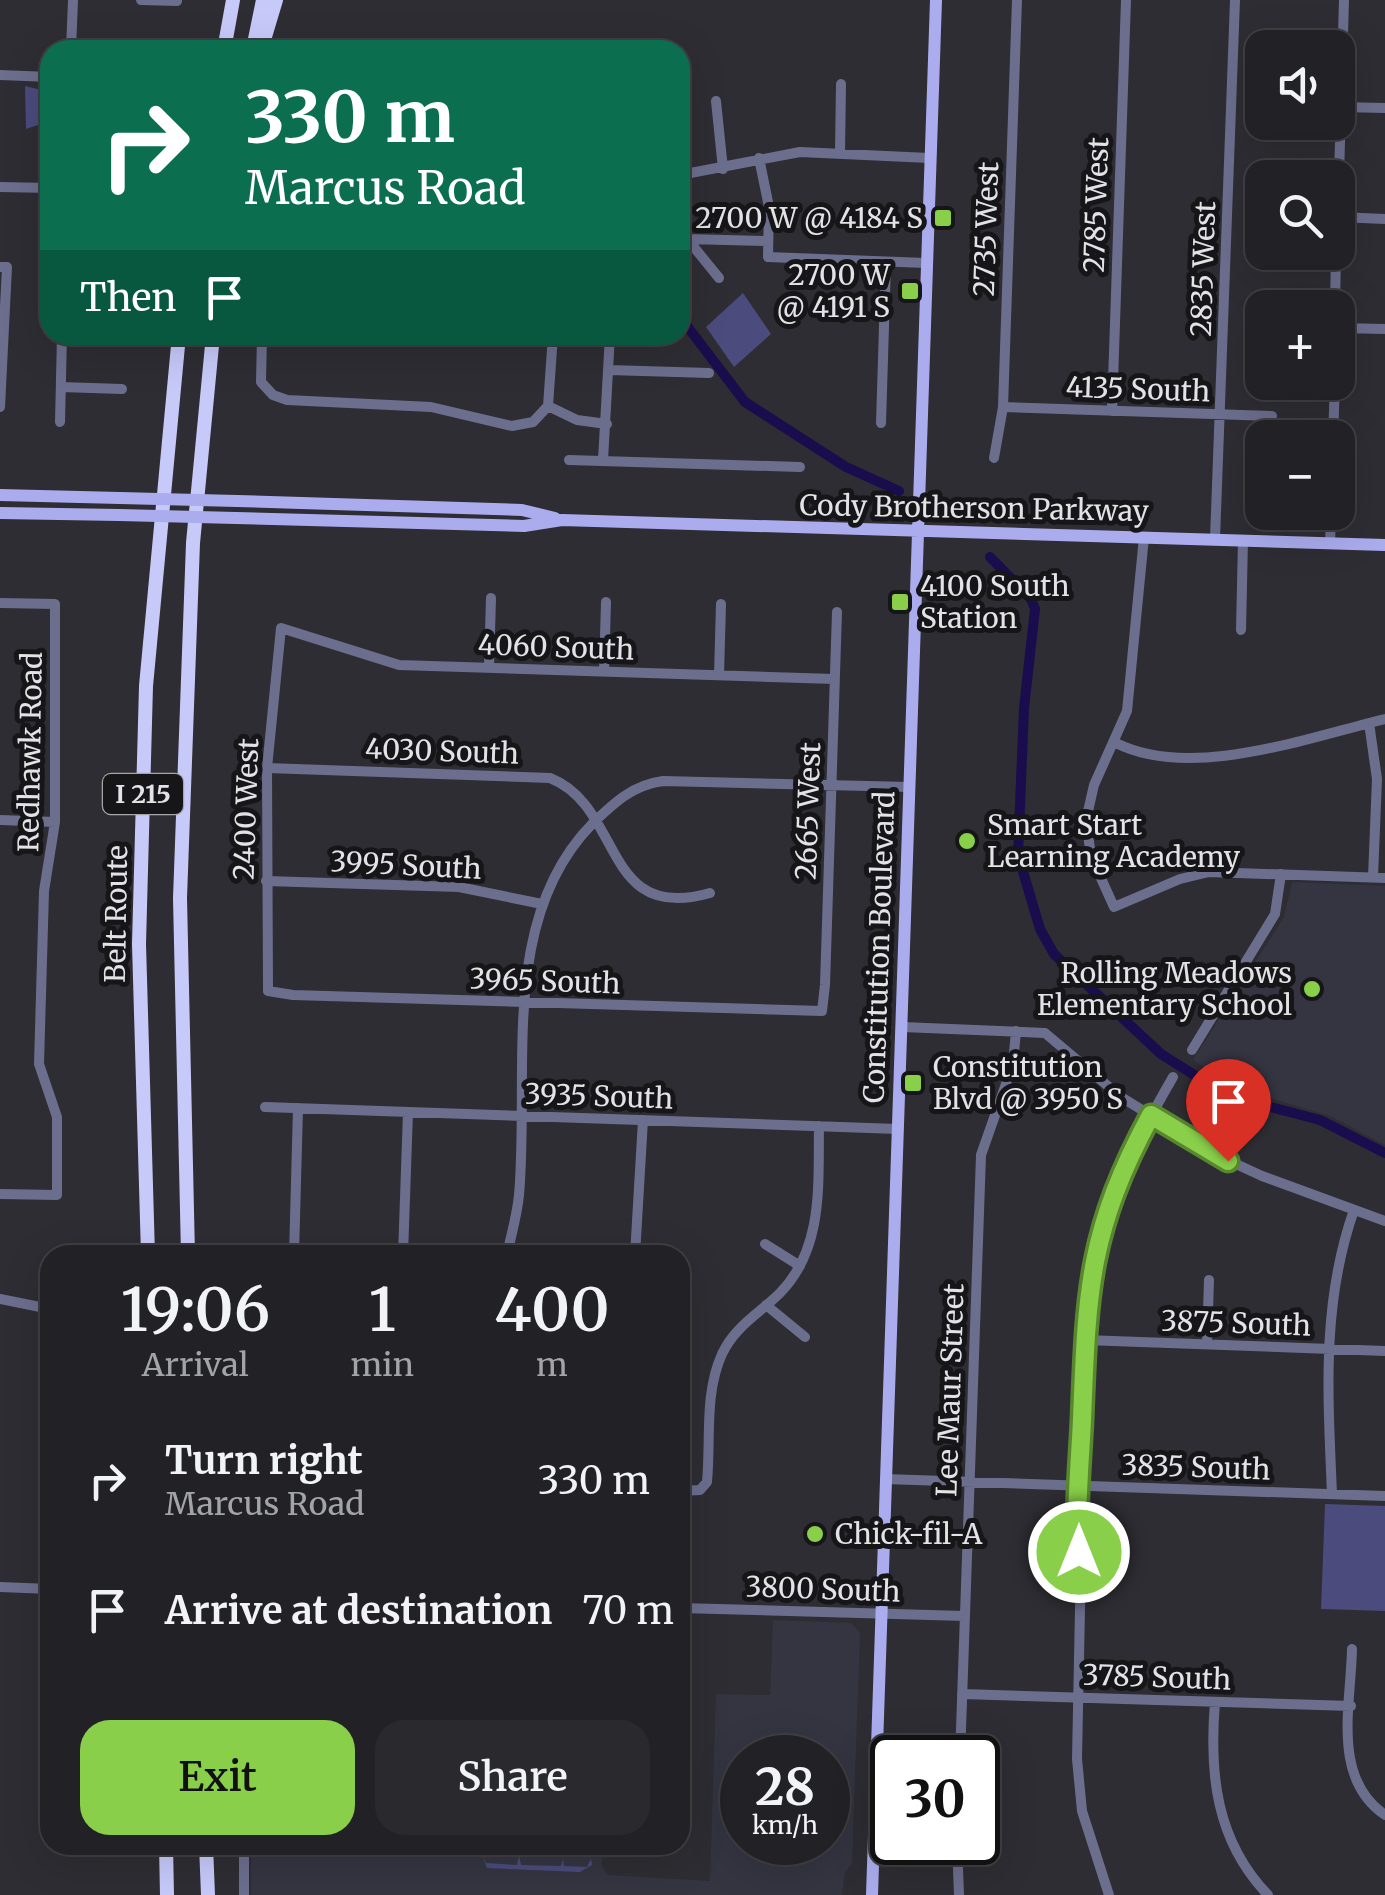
<!DOCTYPE html>
<meta charset="utf-8">
<style>
body{margin:0;font-family:Merriweather,serif;background:#2a2a2e;color:#f1f3f6;height:100vh;display:flex;flex-direction:column;font-size:38px;white-space:nowrap}
*{box-sizing:border-box;margin:0}
p{font-size:32px;color:#a2a4a7}
.icon{flex:none;width:55px;height:55px;fill:none;stroke:currentColor;stroke-width:2;stroke-linecap:round;stroke-linejoin:round}
.map{position:relative;flex:1;overflow:hidden}
.sheet{position:absolute;left:40px;top:1245px;width:650px;height:610px;display:flex;flex-direction:column;background:#222226;border-radius:30px;box-shadow:0 10px 40px #0002,0 0 0 2px #3f3f43}
.sheet>*{flex:none}
.hud{position:absolute;left:40px;top:40px;width:650px;height:305px;border-radius:30px;box-shadow:0 10px 40px #0002,0 0 0 2px #3f3f43;background:#0b6e4f;color:#fff;overflow:hidden}
.controls{position:absolute;left:1245px;top:30px;display:grid;gap:20px}
.controls a{display:grid;place-items:center;width:110px;height:110px;border-radius:20px;background:#222226;box-shadow:0 10px 40px #0002,0 0 0 2px #3f3f43;font-size:50px}
.speed{position:absolute;left:720px;top:1735px;display:flex;gap:20px;font-size:50px;font-weight:700;text-align:center}
.speed>*{display:grid;place-content:center;width:130px;height:130px;border-radius:50%;background:#222226;box-shadow:0 10px 40px #0002,0 0 0 2px #3f3f43;line-height:1}
.speed small{font-size:25px;font-weight:400}
.speed .limit{border:5px solid #111;border-radius:15px;background:#fff;color:#111}
.pin{position:absolute;display:grid;place-items:center;width:85px;height:85px;color:#fff;margin:-102px -42px;border-radius:50% 50% 50% 0;rotate:-45deg;box-shadow:0 0 10px #0007}
.pin .icon{rotate:45deg}
.me{position:absolute;width:110px;margin:-55px;rotate:0deg;stroke-linejoin:round;filter:drop-shadow(0 0 8px #0008)}
.turn{display:flex;align-items:center;gap:35px;height:210px;padding:0 40px;font-size:45px}
.turn .icon{width:130px;height:130px;stroke-width:2.5}
.turn b{display:block;font-size:70px;line-height:85px}
.then{display:flex;align-items:center;height:95px;padding:0 40px;background:#0003;gap:20px;font-size:38px}
.eta{display:flex;justify-content:space-evenly;align-items:center;height:170px;text-align:center}
.eta b{font-size:60px;font-weight:600;line-height:70px}
.cta{display:flex;gap:20px;margin-top:auto;padding:20px 40px}
.cta a{flex:1;height:115px;border-radius:30px;background:#89cf49;color:#111;font-size:40px;font-weight:600;line-height:115px;text-align:center}
.cta a+a{background:#2a2a2e;color:#f1f3f6}
ul{padding:0;list-style:none}
li{display:flex;align-items:center;gap:30px;height:130px;padding:0 40px}
li div{flex:1}
li b{display:block;font-size:38px}
li em{font-style:normal}
.map>svg:first-child{display:block}
</style>
<div class="map">
<svg width="1385" height="1895" viewBox="0 0 1385 1895">
<rect width="100%" height="100%" fill="#2d2d33"/>
<path fill="#343541" fill-rule="evenodd" d="M 1292,882 L 1385,886 L 1385,1145 L 1330,1116 L 1233,1087 L 1193,1060 L 1284,917 Z
M 773,1620 L 851,1623 L 860,1633 L 852,1863 L 845,1872 L 842,1895 L 251,1895 L 251,1845 L 603,1845 L 602,1866 L 608,1875 L 710,1881 L 716,1694 L 770,1695 ZM 742,1758 L 828,1758 L 828,1842 L 742,1842 Z"/>
<path fill="#4b4b7d" d="M 25,86 L 50,92 L 50,121 L 26,129 Z
M 743,293 L 771,334 L 734,367 L 706,327 Z
M 1325,1504 L 1385,1506 L 1385,1611 L 1321,1609 Z
M 482,1855 L 486,1863 L 517,1865 L 519,1856 L 521,1865 L 561,1866 L 563,1859 L 564,1866 L 587,1867 L 591,1859 L 592,1865 L 580,1872 L 487,1868 Z"/>
<g fill="none" stroke-linecap="round" stroke-linejoin="round">
<path stroke="#1a0d4e" stroke-width="10" d="M 680,317 L 745,402 L 846,467 L 899,491
M 990,557 L 1031,599 L 1035,609 L 1024,708 L 1018,855 L 1040,929 L 1054,954 L 1161,1054 L 1207,1083 L 1259,1104 L 1320,1120 L 1385,1153"/>
<path stroke="#6c6e8e" stroke-width="10" d="M 141,0 L 177,1
M 71,50 L 73,0
M 0,75 L 50,77
M 716,101 L 723,169
M 1341,107 L 1385,108
M 840,152 L 841,84
M 759,158 L 769,207 L 768,257 L 926,263
M 680,175 L 800,152 L 929,158
M 0,187 L 50,188
M 1338,212 L 1344,0
M 1338,217 L 1385,219
M 680,230 L 719,278
M 687,239 L 768,241
M 0,267 L 7,267 L 0,407
M 1335,308 L 1336,252
M 1338,328 L 1385,329
M 262,335 L 261,382 L 273,395 L 287,400 L 431,407 L 512,426 L 533,422 L 548,406 L 553,335
M 609,370 L 709,373
M 61,387 L 122,389
M 548,406 L 577,420 L 607,424
M 1003,407 L 1272,416
M 1112,411 L 1126,0
M 60,422 L 62,335
M 881,423 L 886,262
M 1333,438 L 1335,382
M 994,458 L 1003,407 L 1017,0
M 569,460 L 800,467
M 603,460 L 610,335
M 1144,537 L 1127,711 L 1094,785 L 1086,820 L 1091,856 L 1114,907 L 1180,879 L 1209,872 L 1385,878
M 1215,539 L 1235,0
M 1330,544 L 1331,512
M 0,603 L 55,604 L 55,822 L 44,891 L 39,1064 L 57,1117 L 57,1195 L 0,1194
M 1241,630 L 1243,540
M 489,667 L 491,598
M 604,671 L 606,602
M 719,675 L 721,604
M 834,679 L 399,665 L 281,628 L 267,768 L 268,991 L 293,995 L 822,1011 L 825,985 L 837,612
M 1369,723 L 1377,779 L 1373,877
M 1116,743 C 1191,781 1309,737 1385,719
M 267,768 L 550,778 C 624,807 601,924 710,893
M 0,820 L 55,822
M 266,881 L 459,887 L 542,904
M 902,1027 L 1045,1033 L 1121,1097 L 1210,1152 L 1262,1176 L 1385,1221
M 1192,1050 L 1275,914 L 1281,874
M 265,1107 L 898,1129
M 765,1244 L 800,1266
M 294,1255 L 298,1108
M 403,1255 L 408,1112
M 507,1255 C 511,1235 517,1216 519,1195 C 530,1072 498,919 593,823 C 615,802 633,785 663,781 L 910,787
M 635,1255 L 643,1120
M 0,1299 L 50,1309
M 766,1305 L 805,1337
M 1085,1340 L 1385,1351
M 1207,1344 L 1209,1280
M 885,1479 L 1385,1496
M 680,1491 L 700,1490 L 707,1482 C 711,1439 704,1394 722,1354 C 735,1326 760,1313 780,1293 C 824,1248 818,1184 819,1126
M 1332,1494 C 1328,1396 1321,1304 1354,1210
M 0,1587 L 50,1589
M 680,1608 L 965,1616
M 1352,1649 C 1351,1705 1331,1778 1385,1815
M 962,1694 L 1351,1706
M 1215,1702 C 1209,1774 1216,1841 1268,1895
M 960,1758 L 981,1155 L 1013,1064 L 1016,1031
M 957,1842 L 959,1895
M 244,1845 L 244,1895
M 1109,1895 L 1082,1811 L 1077,1759 L 1086,1308 C 1095,1221 1130,1151 1173,1077"/>
<path stroke="#abacee" stroke-width="12" d="M 0,495 L 120,498
M 237,501 L 522,510 L 555,518
M 0,513 L 119,515
M 236,518 L 524,526 L 562,520 L 1385,545
M 872,1895 L 936,0"/>
<path stroke="#c7c9f9" stroke-width="14" d="M 254,44 L 263,0
M 224,50 L 233,0
M 261,50 L 276,0
M 148,1255 L 139,944 L 146,686 L 179,335
M 188,1255 L 180,898 L 193,543 L 213,335
M 166,1845 L 167,1895
M 206,1845 L 208,1895"/>
<path stroke="#abacee" stroke-width="12" d="M 120,498 L 237,501
M 119,515 L 236,518"/>
</g>
<g fill="none" stroke-linecap="round" stroke-linejoin="round">
<defs>
<path id="route" d="M 1079,1552 C 1075,1509 1080,1464 1082,1420 C 1087,1292 1088,1231 1151,1115 L 1228,1161"/>
</defs>
<use href="#route" stroke="#59872f" stroke-width="25"/>
<use href="#route" stroke="#89cf49" stroke-width="18"/>
</g>
<g fill="#89cf49" stroke="#161618" stroke-width="4">
<rect x="933" y="208" width="20" height="20" rx="5"/>
<rect x="900" y="281" width="20" height="20" rx="5"/>
<rect x="890" y="592" width="20" height="20" rx="5"/>
<circle cx="967" cy="841" r="10"/>
<circle cx="1312" cy="989" r="10"/>
<rect x="903" y="1073" width="20" height="20" rx="5"/>
<circle cx="815" cy="1534" r="10"/>
</g>
<g text-anchor="middle" stroke-width="10" stroke-linejoin="round" paint-order="stroke">
<rect fill="#161618" stroke="#a6a6a9" stroke-width="2.5" x="103" y="774" width="80" height="40" rx="8"/>
<g font-size="25" font-weight="bold" fill="#e3e3e7">
<text x="143" y="803">I 215</text>
</g>
<g font-size="28" fill="#e3e3e7" stroke="#161618">
<text transform="translate(1096 205) rotate(-88)" y="10">2785 West</text>
<text transform="translate(986 229) rotate(-88)" y="10">2735 West</text>
<text transform="translate(1203 269) rotate(-88)" y="10">2835 West</text>
<text transform="translate(1138 389) rotate(2)" y="10">4135 South</text>
<text transform="translate(974 508) rotate(1)" y="10">Cody Brotherson Parkway</text>
<text transform="translate(556 647) rotate(2)" y="10">4060 South</text>
<text transform="translate(442 751) rotate(2)" y="10">4030 South</text>
<text transform="translate(30 752) rotate(-89)" y="10">Redhawk Road</text>
<text transform="translate(246 809) rotate(-88)" y="10">2400 West</text>
<text transform="translate(808 811) rotate(-88)" y="10">2665 West</text>
<text transform="translate(406 865) rotate(3)" y="10">3995 South</text>
<text transform="translate(116 914) rotate(-89)" y="10">Belt Route</text>
<text transform="translate(879 947) rotate(-88)" y="10">Constitution Boulevard</text>
<text transform="translate(545 981) rotate(2)" y="10">3965 South</text>
<text transform="translate(599 1096) rotate(2)" y="10">3935 South</text>
<text transform="translate(1236 1323) rotate(2)" y="10">3875 South</text>
<text transform="translate(950 1390) rotate(-88)" y="10">Lee Maur Street</text>
<text transform="translate(1196 1467) rotate(2)" y="10">3835 South</text>
<text transform="translate(823 1589) rotate(2)" y="10">3800 South</text>
<text transform="translate(1157 1677) rotate(2)" y="10">3785 South</text>
</g>
<g font-size="28" fill="#e3e3e7" stroke="#161618" text-anchor="start">
<text x="923" y="228" text-anchor="end">2700 W @ 4184 S</text>
<text x="890" y="285" text-anchor="end">2700 W<tspan x="890" dy="32">@ 4191 S</tspan></text>
<text x="920" y="596">4100 South<tspan x="920" dy="32">Station</tspan></text>
<text x="987" y="835">Smart Start<tspan x="987" dy="32">Learning Academy</tspan></text>
<text x="1292" y="983" text-anchor="end">Rolling Meadows<tspan x="1292" dy="32">Elementary School</tspan></text>
<text x="933" y="1077">Constitution<tspan x="933" dy="32">Blvd @ 3950 S</tspan></text>
<text x="835" y="1544">Chick-fil-A</text>
</g>
</g>
</svg>
<div class="controls">
<a><svg class="icon" aria-label="sound" viewBox="0 0 24 24"><path d="M4 9h4l5-4v14l-5-4H4zM17 9q2 3 0 6"/></svg></a>
<a><svg class="icon" aria-label="search" viewBox="0 0 24 24"><circle cx="10" cy="10" r="6"/><path d="M15 15l6 6"/></svg></a>
<a>+</a>
<a>−</a>
</div>
<div class="speed"><div>28<small>km/h</small></div><div class="limit">30</div></div>
<div class="pin" style="left:1228px;top:1161px;background:#d93025"><svg class="icon" aria-label="arrive" viewBox="0 0 24 24"><path d="M6 21V4h12l-3 4 3 4H6"/></svg></div>
<svg class="me" style="left:1079px;top:1552px" viewBox="-20 -20 40 40"><circle r="17" fill="#89cf49" stroke="#fff" stroke-width="3"/><path d="M0-11L8 9 0 5-8 9z" fill="#fff"/></svg>
<div class="hud">
<div class="turn"><svg class="icon" aria-label="right" viewBox="0 0 24 24"><path d="M7 20v-9h11M14 6l5 5-5 5"/></svg><div><b>330 m</b>Marcus Road</div></div>
<div class="then">Then<svg class="icon" aria-label="arrive" viewBox="0 0 24 24"><path d="M6 21V4h12l-3 4 3 4H6"/></svg></div>
</div>
<section class="sheet">
<div class="eta">
<div><b>19:06</b><p>Arrival</p></div>
<div><b>1</b><p>min</p></div>
<div><b>400</b><p>m</p></div>
</div>
<ul>
<li><svg class="icon" aria-label="right" viewBox="0 0 24 24"><path d="M7 20v-9h11M14 6l5 5-5 5"/></svg><div><b>Turn right</b><p>Marcus Road</p></div><em>330 m</em></li>
<li><svg class="icon" aria-label="arrive" viewBox="0 0 24 24"><path d="M6 21V4h12l-3 4 3 4H6"/></svg><div><b>Arrive at destination</b></div><em>70 m</em></li>
</ul>
<div class="cta"><a>Exit</a><a>Share</a></div>
</section>
</div>
